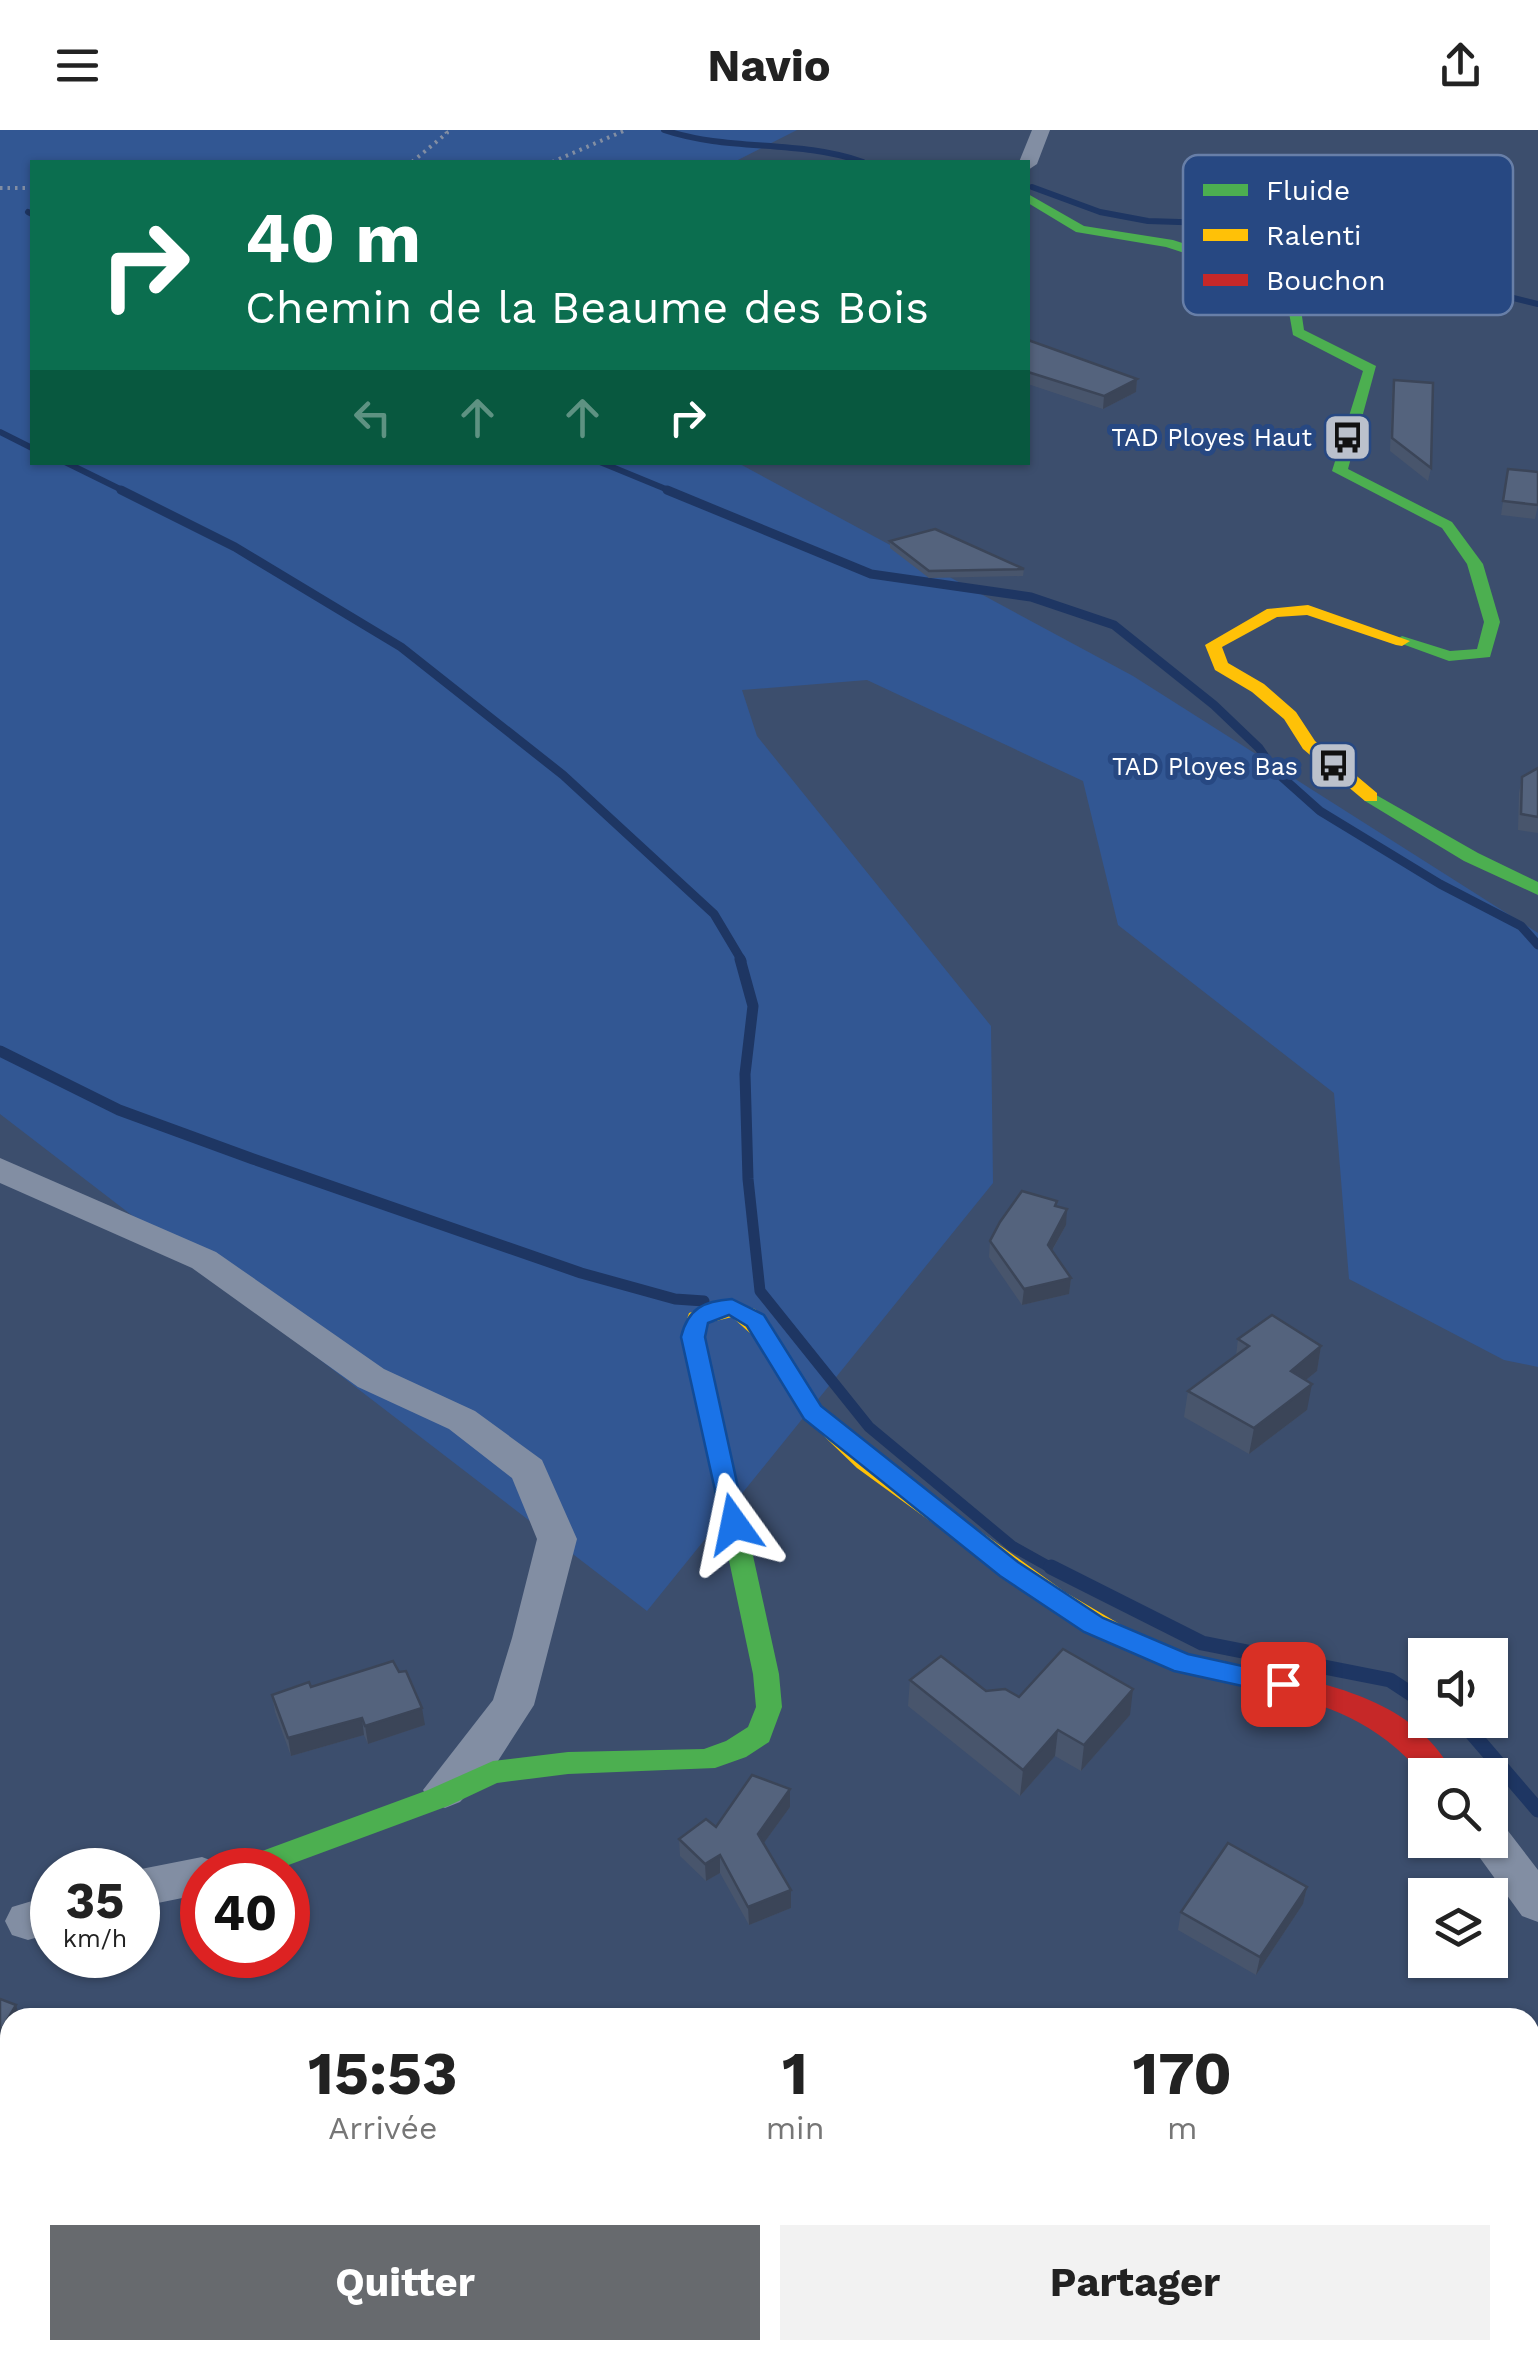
<!DOCTYPE html>
<html lang="fr">
<meta charset="utf-8">
<style>
body{margin:0;font-family:"Work Sans",sans-serif;background:#f2f2f2;color:#222;height:100vh;display:flex;flex-direction:column;font-size:38px;white-space:nowrap}
*{box-sizing:border-box;margin:0}
p{font-size:32px;color:#767676}
.icon{flex:none;width:55px;height:55px;fill:none;stroke:currentColor;stroke-width:2;stroke-linecap:round;stroke-linejoin:round}
.map{position:relative;flex:1;overflow:hidden}
.sheet{position:absolute;left:0px;top:1878px;width:1540px;height:352px;display:flex;flex-direction:column;background:#fff;border-radius:30px 30px 0 0;box-shadow:0 2px 8px #0004}
.sheet>*{flex:none}
.guide{position:absolute;left:30px;top:30px;width:1000px;height:305px;border-radius:0px;box-shadow:0 2px 8px #0004;background:#0b6e4f;color:#fff;overflow:hidden}
.fabs{position:absolute;left:1408px;top:1508px;display:grid;gap:20px}
.fabs a{display:grid;place-items:center;width:100px;height:100px;border-radius:0px;background:#fff;box-shadow:0 2px 8px #0004;font-size:50px}
.speed{position:absolute;left:30px;top:1718px;display:flex;gap:20px;font-size:50px;font-weight:700;text-align:center}
.speed>*{display:grid;place-content:center;width:130px;height:130px;border-radius:50%;background:#fff;box-shadow:0 2px 8px #0004;line-height:1}
.speed small{font-size:25px;font-weight:400}
.speed .limit{border:15px solid #d22;background:#fff;color:#111}
.pin{position:absolute;display:grid;place-items:center;width:85px;height:85px;color:#fff;margin:-42px;border-radius:20px;box-shadow:0 5px 15px #0006}
.me{position:absolute;width:110px;margin:-55px;rotate:348deg;stroke-linejoin:round;filter:drop-shadow(0 0 8px #0008)}
.turn{display:flex;align-items:center;gap:35px;height:210px;padding:0 50px;font-size:45px}
.turn .icon{width:130px;height:130px;stroke-width:2.5}
.turn b{display:block;font-size:70px;line-height:85px}
.lanes{display:flex;align-items:center;height:95px;padding:0 50px;background:#0003;justify-content:center;gap:50px;direction:ltr}
.lanes .off{opacity:.35}
.eta{display:flex;justify-content:space-evenly;align-items:center;height:170px;text-align:center}
.eta b{font-size:60px;font-weight:700;line-height:70px}
.button{display:flex;gap:20px;margin-top:auto;padding:20px 50px}
.button a{flex:1;height:115px;border-radius:0px;background:#676a6e;color:#fff;font-size:40px;font-weight:700;line-height:115px;text-align:center}
.button a+a{background:#f2f2f2;color:#222}
header{display:flex;justify-content:space-between;align-items:center;height:130px;padding:0 50px;background:#fff;font-size:45px;font-weight:700}
.map>svg:first-child{display:block}
</style>
<header><svg class="icon" aria-label="menu" viewBox="0 0 24 24"><path d="M4 6h16M4 12h16M4 18h16"/></svg>Navio<svg class="icon" aria-label="share" viewBox="0 0 24 24"><path d="M12 15V3M7 8l5-5 5 5M5 13v7h14v-7"/></svg></header>
<div class="map">
<svg width="1538" height="2229" viewBox="0 0 1538 2229">
<rect width="100%" height="100%" fill="#3c4e6d"/>
<path fill="#325793" d="M 0,0 L 797,0 L 734,32 L 32,32 L 32,332 L 738,333 L 1133,546 L 1538,803 L 1538,1237 L 1504,1230 L 1349,1149 L 1334,963 L 1118,795 L 1083,651 L 867,550 L 742,560 L 757,606 L 991,896 L 993,1053 L 647,1481 L 0,984 Z"/>
<g fill="none" stroke-linecap="round" stroke-linejoin="round">
<path stroke="#1e3663" stroke-width="6" d="M 664,0 C 729,22 798,9 863,32
M 1032,57 L 1100,82 L 1148,91 L 1272,95 L 1384,136 L 1538,174
M 28,82 L 32,84
M 0,302 L 32,318
M 65,332 L 126,362
M 600,332 L 673,362"/>
<path stroke="#1e3663" stroke-width="9" d="M 121,360 L 235,417 L 401,517 L 563,645 L 714,784 L 742,831
M 667,360 L 871,444 L 1031,467 L 1114,495 L 1214,575 L 1259,618 L 1274,640 L 1320,681 L 1440,754 L 1521,796 L 1538,815"/>
<path stroke="#1e3663" stroke-width="11" d="M 740,829 L 753,876 L 745,944 L 748,1049 L 760,1161 L 869,1297 L 1012,1416 L 1055,1440
M 0,921 L 119,980 L 253,1029 L 581,1143 L 675,1169 L 704,1171"/>
<path stroke="#1e3663" stroke-width="15" d="M 1051,1437 L 1202,1513 L 1390,1550 L 1425,1573
M 1452,1590 L 1471,1602 L 1538,1680"/>
<path stroke="#828ea3" stroke-width="4" stroke-dasharray="2.5 5" stroke-linecap="butt" d="M 412,32 L 447,3 L 445,0
M 552,32 L 626,0
M 0,58 L 32,58"/>
<path fill="#828ea3" fill-rule="evenodd" d="M 1032,0 L 1050,0 L 1037,34 L 1028,40 L 1028,32 L 1019,32 Z
M 0,1028 L 216,1122 L 384,1239 L 475,1281 L 542,1330 L 577,1409 L 534,1575 L 496,1634 L 460,1672 L 445,1678 L 430,1672 L 423,1660 L 493,1570 L 512,1508 L 537,1409 L 512,1348 L 449,1299 L 358,1257 L 192,1138 L 0,1053 Z
M 1490,1692 L 1505,1697 L 1538,1740 L 1538,1792 L 1522,1786 L 1467,1710 L 1490,1710 Z
M 202,1727 L 218,1733 L 221,1740 L 202,1740 L 202,1764 L 138,1777 L 136,1740 Z
M 52,1765 L 52,1803 L 28,1810 L 12,1805 L 5,1791 L 12,1777 Z"/>
<path fill="#4caf50" fill-rule="evenodd" d="M 1028,64 L 1084,96 L 1173,110 L 1284,146 L 1298,159 L 1304,200 L 1376,236 L 1348,339 L 1452,392 L 1483,434 L 1500,492 L 1490,527 L 1449,531 L 1394,511 L 1402,506 L 1450,521 L 1477,519 L 1484,492 L 1467,434 L 1442,398 L 1332,341 L 1363,241 L 1293,205 L 1285,160 L 1274,152 L 1166,117 L 1076,102 L 1028,73 Z
M 1371,662 L 1478,723 L 1538,752 L 1538,765 L 1464,731 L 1365,671 L 1362,667 Z
M 713,1289 L 722,1292 L 725,1298 L 779,1544 L 782,1577 L 769,1612 L 746,1627 L 715,1638 L 568,1644 L 497,1653 L 448,1676 L 275,1740 L 228,1740 L 232,1732 L 428,1660 L 493,1631 L 568,1622 L 704,1619 L 726,1611 L 748,1597 L 756,1577 L 753,1544 L 701,1298 L 704,1292 Z"/>
<path fill="#ffc107" fill-rule="evenodd" d="M 1308,475 L 1410,511 L 1402,516 L 1396,515 L 1307,485 L 1277,487 L 1222,517 L 1228,533 L 1264,554 L 1296,582 L 1315,611 L 1377,663 L 1377,671 L 1365,671 L 1303,619 L 1284,589 L 1252,562 L 1215,540 L 1205,515 L 1267,479 Z
M 734,1172 L 755,1179 L 768,1190 L 819,1273 L 874,1325 L 1065,1462 L 1123,1496 L 1184,1523 L 1188,1530 L 1184,1537 L 1175,1540 L 1166,1537 L 1104,1510 L 1047,1476 L 857,1338 L 802,1285 L 761,1213 L 732,1187 L 708,1193 L 705,1207 L 725,1298 L 722,1304 L 704,1304 L 681,1207 L 689,1183 L 716,1173 Z"/>
<path fill="#c62828" fill-rule="evenodd" d="M 1175,1520 C 1267,1549 1403,1545 1454,1645 L 1425,1647 C 1347,1557 1269,1570 1166,1537 L 1162,1530 L 1166,1523 Z"/>
</g>
<path fill="#48556c" d="M 1028,210 L 1137,249 L 1136,262 L 1103,279 L 1028,254 Z
M 1394,250 L 1431,338 L 1428,351 L 1390,321 L 1392,263 Z
M 1508,339 L 1538,375 L 1535,389 L 1501,385 Z
M 890,411 L 1024,439 L 1023,446 L 929,448 L 890,418 Z
M 1538,638 L 1538,703 L 1518,700 L 1519,663 L 1522,647 Z
M 1057,1071 L 1057,1076 L 1066,1095 L 1052,1121 L 1071,1148 L 1069,1164 L 1022,1175 L 989,1127 L 990,1111 Z
M 1238,1209 L 1321,1216 L 1317,1241 L 1306,1250 L 1307,1280 L 1249,1324 L 1184,1287 L 1188,1261 L 1236,1226 Z
M 910,1550 L 986,1561 L 1130,1585 L 1081,1641 L 1055,1626 L 1020,1666 L 908,1576 Z
M 311,1557 L 425,1595 L 368,1614 L 364,1605 L 291,1626 L 275,1582 L 272,1565 Z
M 790,1659 L 790,1677 L 763,1714 L 791,1778 L 749,1795 L 720,1743 L 706,1751 L 680,1726 L 679,1709 L 716,1697 Z
M 1307,1757 L 1303,1774 L 1256,1845 L 1178,1800 L 1181,1782 Z"/>
<path fill="#3b4558" d="M 1137,249 L 1136,262 L 1103,279 L 1104,266 Z
M 1067,1079 L 1066,1095 L 1046,1131 L 1048,1115 Z
M 1071,1148 L 1069,1164 L 1022,1175 L 1024,1159 Z
M 1321,1216 L 1317,1241 L 1286,1266 L 1291,1241 Z
M 1312,1254 L 1307,1280 L 1249,1324 L 1254,1298 Z
M 1133,1559 L 1130,1585 L 1081,1641 L 1084,1615 Z
M 422,1578 L 425,1595 L 368,1614 L 365,1596 Z
M 362,1588 L 364,1605 L 291,1626 L 288,1608 Z
M 1058,1600 L 1055,1626 L 1020,1666 L 1023,1640 Z
M 790,1659 L 790,1677 L 758,1721 L 758,1704 Z
M 720,1725 L 720,1743 L 706,1751 L 705,1734 Z
M 1307,1757 L 1303,1774 L 1256,1845 L 1260,1827 Z
M 791,1760 L 791,1778 L 749,1795 L 748,1777 Z
M 16,1875 L 20,1888 L 10,1888 L 10,1906 L 0,1924 L 0,1902 Z"/>
<path fill="#54637d" stroke="#3b4558" stroke-width="2.5" d="M 1028,210 L 1137,249 L 1104,266 L 1028,242 Z
M 1394,250 L 1433,253 L 1431,338 L 1392,308 Z
M 1508,339 L 1538,342 L 1538,375 L 1503,371 Z
M 935,399 L 1024,439 L 929,441 L 890,411 Z
M 1538,638 L 1538,687 L 1521,684 L 1522,647 Z
M 1022,1061 L 1057,1071 L 1055,1076 L 1067,1079 L 1048,1115 L 1071,1148 L 1024,1159 L 990,1111 L 1000,1092 Z
M 1272,1185 L 1321,1216 L 1291,1241 L 1312,1254 L 1254,1298 L 1188,1261 L 1249,1216 L 1238,1209 Z
M 1063,1519 L 1133,1559 L 1084,1615 L 1058,1600 L 1023,1640 L 910,1550 L 941,1526 L 986,1561 L 1005,1559 L 1019,1567 Z
M 393,1531 L 399,1542 L 406,1541 L 422,1578 L 365,1596 L 362,1588 L 288,1608 L 272,1565 L 309,1552 L 311,1557 Z
M 752,1645 L 790,1659 L 758,1704 L 791,1760 L 748,1777 L 720,1725 L 705,1734 L 679,1709 L 706,1689 L 716,1697 Z
M 1228,1713 L 1307,1757 L 1260,1827 L 1181,1782 Z
M 0,1869 L 16,1875 L 0,1902 Z"/>
<path fill="#1a73e8" stroke="#114b97" stroke-width="2.5" d="M 732,1169 L 764,1185 L 821,1276 L 1018,1432 L 1103,1488 L 1188,1524 L 1292,1547 L 1296,1554 L 1292,1562 L 1283,1565 L 1174,1541 L 1084,1502 L 1000,1446 L 804,1289 L 747,1196 L 729,1185 L 708,1193 L 705,1207 L 746,1394 L 743,1401 L 724,1401 L 681,1207 C 688,1178 704,1171 732,1169 Z"/>
<defs>
<symbol id="bus-square" viewBox="-11 -11 22 22"><rect x="-9" y="-9" width="18" height="18" rx="4" fill="#bbc1cc" stroke="#274882"/><path d="M-5-6H5V4H4V6H2V4H-2V6H-4V4H-5ZM-3.5-4V0h7V-4ZM-3.5 1.2v1.5H-2V1.2ZM2 1.2v1.5H3.5V1.2Z" fill="#111"/></symbol>
</defs>
<g fill-rule="evenodd">
<use href="#bus-square" x="1320" y="280" width="55" height="55"/>
<use href="#bus-square" x="1306" y="608" width="55" height="55"/>
</g>
<g text-anchor="middle" stroke-width="10" stroke-linejoin="round" paint-order="stroke">
<g font-size="25" fill="#fff" stroke="#274882" text-anchor="end">
<text x="1312" y="316">TAD Ployes Haut</text>
<text x="1298" y="645">TAD Ployes Bas</text>
</g>
</g>
<rect x="1183" y="25" width="330" height="160" rx="15" fill="#274882" stroke="#687fa8" stroke-width="2.5"/>
<rect x="1203" y="54" width="45" height="12" fill="#4caf50"/>
<rect x="1203" y="99" width="45" height="12" fill="#ffc107"/>
<rect x="1203" y="144" width="45" height="12" fill="#c62828"/>
<g font-size="28" fill="#fff">
<text x="1266" y="70">Fluide</text>
<text x="1266" y="115">Ralenti</text>
<text x="1266" y="160">Bouchon</text>
</g>
</svg>
<div class="fabs">
<a><svg class="icon" aria-label="sound" viewBox="0 0 24 24"><path d="M4 9h4l5-4v14l-5-4H4zM17 9q2 3 0 6"/></svg></a>
<a><svg class="icon" aria-label="search" viewBox="0 0 24 24"><circle cx="10" cy="10" r="6"/><path d="M15 15l6 6"/></svg></a>
<a><svg class="icon" aria-label="layers" viewBox="0 0 24 24"><path d="M12 4l9 5-9 5-9-5zM3 14l9 5 9-5"/></svg></a>
</div>
<div class="speed"><div>35<small>km/h</small></div><div class="limit">40</div></div>
<div class="pin" style="left:1283px;top:1554px;background:#d93025"><svg class="icon" aria-label="arrive" viewBox="0 0 24 24"><path d="M6 21V4h12l-3 4 3 4H6"/></svg></div>
<svg class="me" style="left:734px;top:1394px" viewBox="-20 -20 40 40"><path d="M0-17L14 15 0 8-14 15z" fill="#1a73e8" stroke="#fff" stroke-width="4"/></svg>
<div class="guide">
<div class="turn"><svg class="icon" aria-label="right" viewBox="0 0 24 24"><path d="M7 20v-9h11M14 6l5 5-5 5"/></svg><div><b>40 m</b>Chemin de la Beaume des Bois</div></div>
<div class="lanes"><svg class="icon off" aria-label="left" viewBox="0 0 24 24"><path d="M17 20v-9H6M10 6l-5 5 5 5"/></svg><svg class="icon off" aria-label="ahead" viewBox="0 0 24 24"><path d="M12 20V5M6 11l6-6 6 6"/></svg><svg class="icon off" aria-label="ahead" viewBox="0 0 24 24"><path d="M12 20V5M6 11l6-6 6 6"/></svg><svg class="icon" aria-label="right" viewBox="0 0 24 24"><path d="M7 20v-9h11M14 6l5 5-5 5"/></svg></div>
</div>
<section class="sheet">
<div class="eta">
<div><b>15:53</b><p>Arrivée</p></div>
<div><b>1</b><p>min</p></div>
<div><b>170</b><p>m</p></div>
</div>
<div class="button"><a>Quitter</a><a>Partager</a></div>
</section>
</div>
